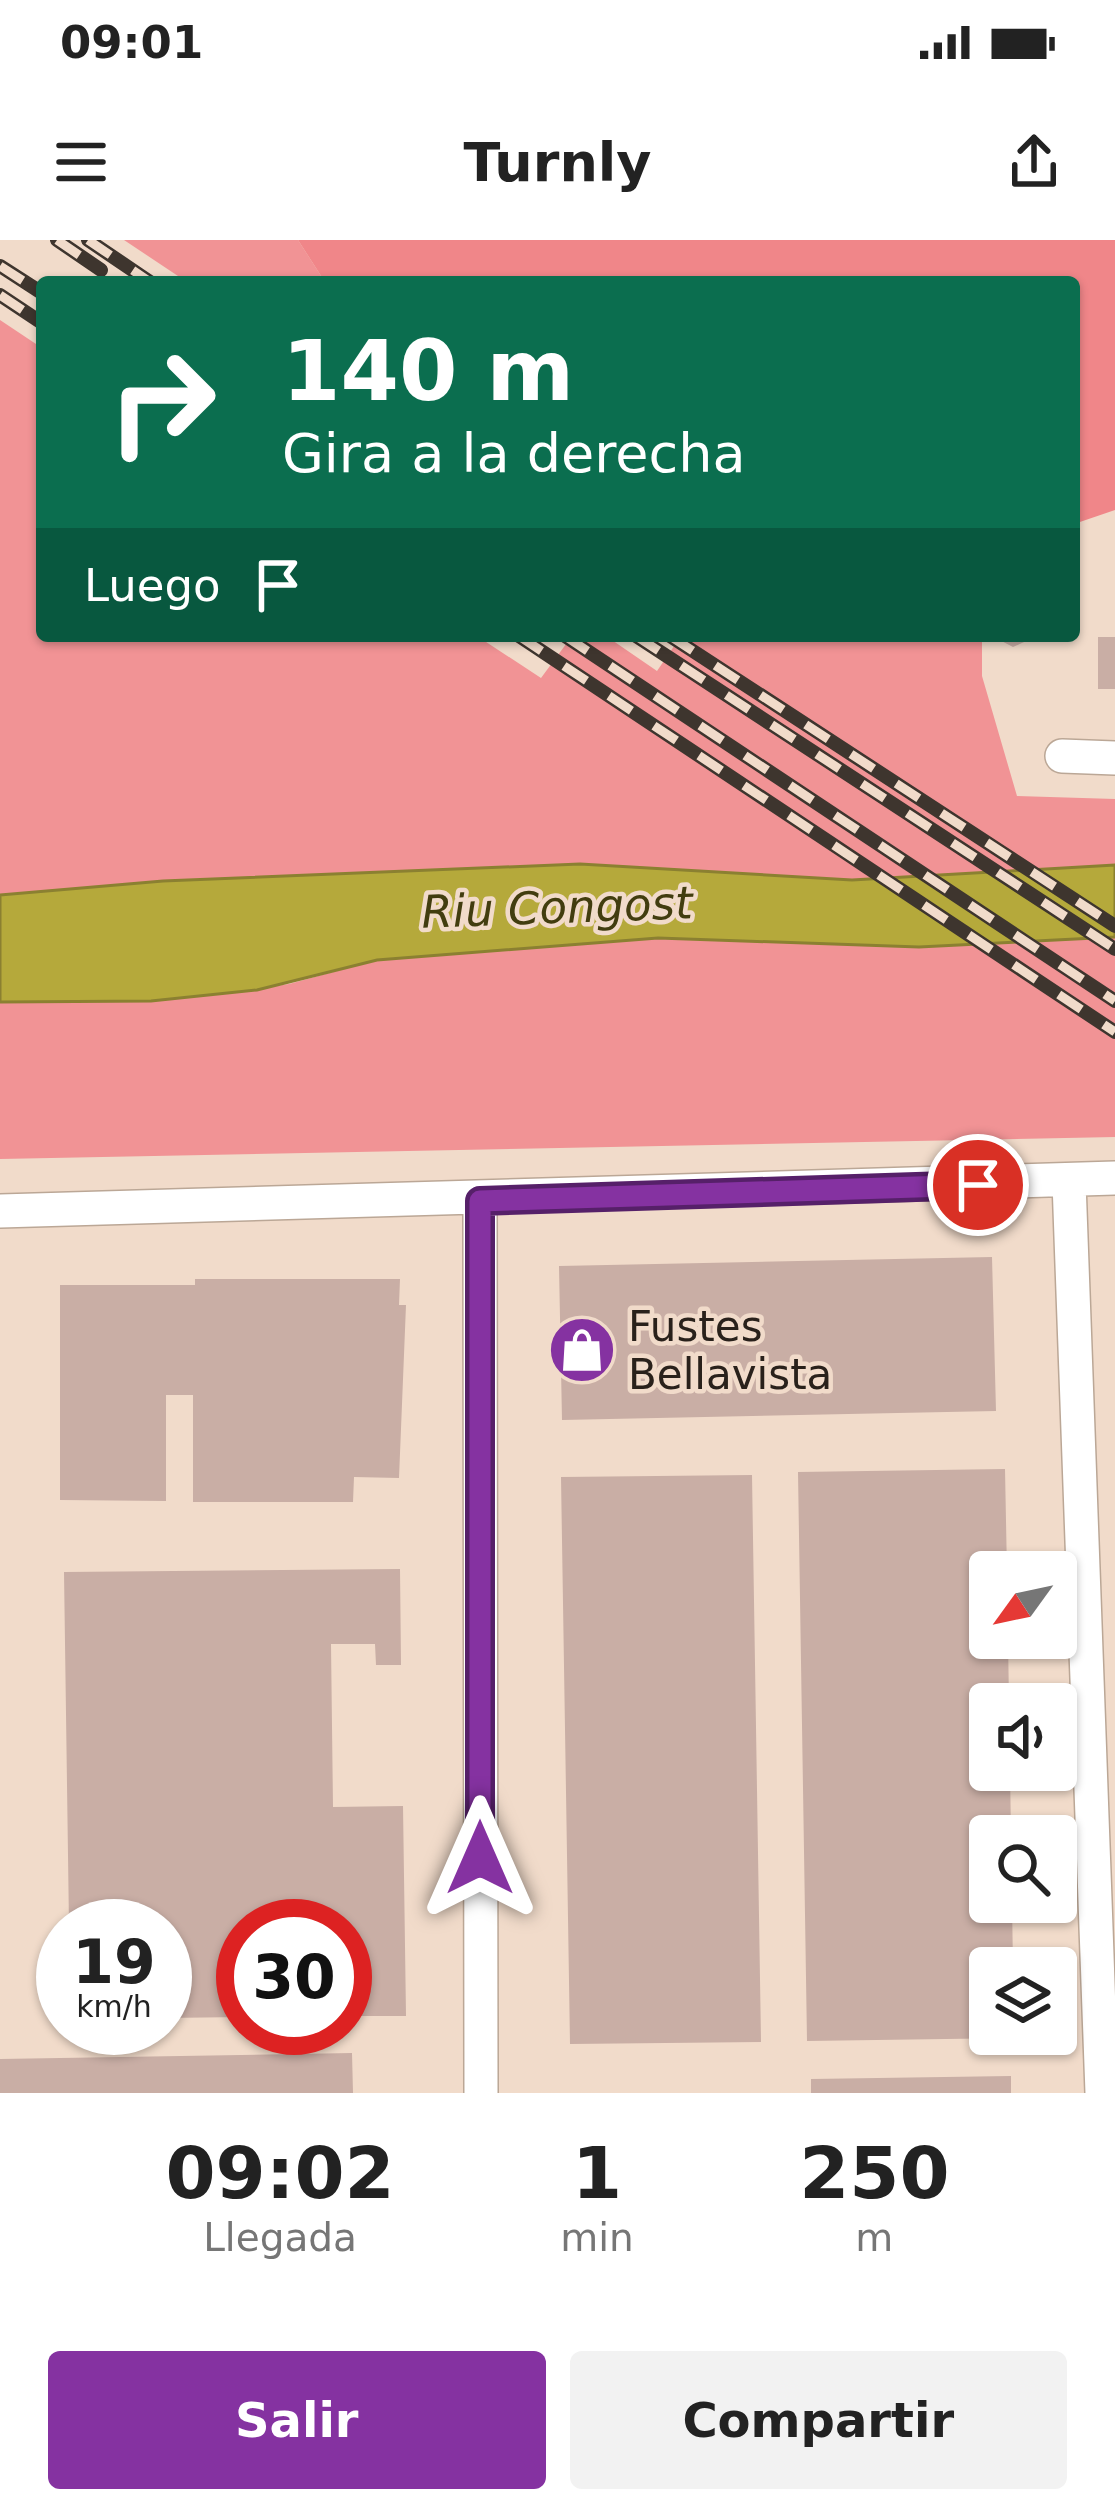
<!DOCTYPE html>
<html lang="es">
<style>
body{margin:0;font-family:"DejaVu Sans",sans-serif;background:#f2f2f2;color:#222;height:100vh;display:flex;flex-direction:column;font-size:45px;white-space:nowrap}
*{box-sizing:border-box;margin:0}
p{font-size:39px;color:#767676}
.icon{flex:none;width:66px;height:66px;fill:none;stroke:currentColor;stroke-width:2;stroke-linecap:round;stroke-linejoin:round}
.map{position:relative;height:1853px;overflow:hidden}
.drawer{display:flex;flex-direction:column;background:#fff;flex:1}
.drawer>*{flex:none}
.top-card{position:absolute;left:36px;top:36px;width:1044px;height:366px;border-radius:12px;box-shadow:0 3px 9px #0004;background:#0b6e4f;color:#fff;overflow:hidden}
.needle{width:78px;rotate:237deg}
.buttons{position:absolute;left:969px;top:1311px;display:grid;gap:24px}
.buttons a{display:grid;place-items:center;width:108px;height:108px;border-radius:12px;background:#fff;box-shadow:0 3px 9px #0004;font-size:60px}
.speed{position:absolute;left:36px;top:1659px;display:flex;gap:24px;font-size:60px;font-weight:700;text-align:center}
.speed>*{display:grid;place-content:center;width:156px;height:156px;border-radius:50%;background:#fff;box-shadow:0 3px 9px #0004;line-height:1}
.speed small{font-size:30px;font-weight:400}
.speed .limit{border:18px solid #d22;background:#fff;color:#111}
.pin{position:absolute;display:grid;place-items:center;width:102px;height:102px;color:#fff;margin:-51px;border:6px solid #fff;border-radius:50%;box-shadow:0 3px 12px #0007}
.me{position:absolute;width:132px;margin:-66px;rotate:0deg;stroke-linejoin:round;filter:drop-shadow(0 0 9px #0008)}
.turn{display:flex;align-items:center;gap:42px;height:252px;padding:0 48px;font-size:54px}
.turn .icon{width:156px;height:156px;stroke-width:2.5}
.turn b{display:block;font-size:84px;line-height:102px}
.then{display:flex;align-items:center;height:114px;padding:0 48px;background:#0003;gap:24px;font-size:45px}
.eta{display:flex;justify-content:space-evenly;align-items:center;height:204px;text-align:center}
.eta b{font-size:72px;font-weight:800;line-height:84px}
.cta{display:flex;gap:24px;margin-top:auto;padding:24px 48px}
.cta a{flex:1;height:138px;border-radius:12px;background:#8532a1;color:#fff;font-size:48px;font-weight:800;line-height:138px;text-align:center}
.cta a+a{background:#f2f2f2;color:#222}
.status{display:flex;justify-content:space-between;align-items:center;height:84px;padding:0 60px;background:#fff;direction:ltr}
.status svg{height:33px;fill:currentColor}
header{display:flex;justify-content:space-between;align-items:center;height:156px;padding:0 48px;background:#fff;font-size:54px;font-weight:800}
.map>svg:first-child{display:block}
</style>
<div class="status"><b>09:01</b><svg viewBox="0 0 49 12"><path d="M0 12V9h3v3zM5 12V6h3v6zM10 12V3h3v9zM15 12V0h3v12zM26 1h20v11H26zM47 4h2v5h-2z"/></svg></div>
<header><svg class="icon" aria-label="menu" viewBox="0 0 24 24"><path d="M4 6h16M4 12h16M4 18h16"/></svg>Turnly<svg class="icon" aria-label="share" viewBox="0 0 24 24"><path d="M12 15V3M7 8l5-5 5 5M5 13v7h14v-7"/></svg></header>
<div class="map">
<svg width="1115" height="1853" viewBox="0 0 1115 1853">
<rect width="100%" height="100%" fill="#f1dbca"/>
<path fill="#f19395" d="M 124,0 L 298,0 L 325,42 L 187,42 Z
M 0,80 L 42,108 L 42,396 L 477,396 L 541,438 L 572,396 L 606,396 L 657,431 L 681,396 L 982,396 L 982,436 L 1017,556 L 1115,559 L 1115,625 L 853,640 L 580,624 L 163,641 L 0,655 Z
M 1115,697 L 1115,897 L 0,919 L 0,762 L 217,755 L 289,744 L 377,720 L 658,698 L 919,707 Z"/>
<path fill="#f08689" d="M 298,0 L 1115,0 L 1115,270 L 1074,284 L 1074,42 L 325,42 Z"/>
<path fill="#b5a93b" stroke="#8b8031" stroke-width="3" d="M 580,624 L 852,640 L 1115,625 L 1115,697 L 919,707 L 658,698 L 377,720 L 257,750 L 151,761 L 0,762 L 0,655 L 163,641 Z"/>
<path fill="#c9aea5" d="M 992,396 L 1037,396 L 1013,407 Z
M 1098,397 L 1115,397 L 1115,449 L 1098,449 Z
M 992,1017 L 996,1171 L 562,1180 L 559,1026 Z
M 195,1039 L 400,1039 L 399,1065 L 406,1065 L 399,1238 L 354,1237 L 353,1262 L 193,1262 L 193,1155 L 166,1155 L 166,1261 L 60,1260 L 60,1045 L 195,1045 Z
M 1005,1229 L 1007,1332 L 990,1332 L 990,1398 L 1008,1398 L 1009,1464 L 990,1464 L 990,1530 L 1010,1530 L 1011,1596 L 990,1596 L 990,1662 L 1012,1662 L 1013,1728 L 990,1728 L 990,1794 L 1014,1794 L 1015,1798 L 807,1801 L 798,1232 Z
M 752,1235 L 761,1802 L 570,1804 L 561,1237 Z
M 400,1329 L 401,1425 L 376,1425 L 375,1404 L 331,1404 L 333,1567 L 403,1566 L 406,1776 L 345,1776 L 345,1686 L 243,1686 L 243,1777 L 165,1778 L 165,1686 L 69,1686 L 64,1332 Z
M 352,1813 L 353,1853 L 0,1853 L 0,1819 Z
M 1011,1836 L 1011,1853 L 811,1853 L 811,1839 Z"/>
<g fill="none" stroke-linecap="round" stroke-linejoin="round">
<defs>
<path id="minor" d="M 1062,516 L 1115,518
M 1069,942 L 1102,1853
M 480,961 L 481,1853
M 0,971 L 1115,938"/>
</defs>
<use href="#minor" stroke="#bba796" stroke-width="36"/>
<use href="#minor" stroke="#fff" stroke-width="33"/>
<defs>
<path id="rail" d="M 57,0 L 101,30
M 88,0 L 150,42
M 0,26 L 42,53
M 0,55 L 42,83
M 519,396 L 1115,792
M 565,396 L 1115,761
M 636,396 L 1115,709
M 670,396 L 1115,686"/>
</defs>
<use href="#rail" stroke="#3e352e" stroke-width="14"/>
<use href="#rail" stroke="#f1dbca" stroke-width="9" stroke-dasharray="27" stroke-linecap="butt"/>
</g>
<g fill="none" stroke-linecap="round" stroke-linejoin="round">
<defs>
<path id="route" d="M 480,1618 L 480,961 L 978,945"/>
</defs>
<use href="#route" stroke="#562069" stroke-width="30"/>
<use href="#route" stroke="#8532a1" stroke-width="21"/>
</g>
<defs>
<symbol id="shop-disc" viewBox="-11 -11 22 22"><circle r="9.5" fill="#8532a1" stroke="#f1dbca"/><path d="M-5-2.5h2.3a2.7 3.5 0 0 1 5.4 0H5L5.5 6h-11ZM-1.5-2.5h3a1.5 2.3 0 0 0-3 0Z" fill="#fff"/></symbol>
</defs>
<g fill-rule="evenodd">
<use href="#shop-disc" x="544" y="1072" width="76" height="76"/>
</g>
<g text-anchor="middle" stroke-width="9" stroke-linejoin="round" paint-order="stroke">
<g font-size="42" fill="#29211b" stroke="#f1dbca" text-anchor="start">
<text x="628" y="1101">Fustes<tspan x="628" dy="48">Bellavista</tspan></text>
</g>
<g font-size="45" font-style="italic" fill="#423d0f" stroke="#f1dbca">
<text transform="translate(557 667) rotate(-2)" y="16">Riu Congost</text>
</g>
</g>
</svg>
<div class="buttons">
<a><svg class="needle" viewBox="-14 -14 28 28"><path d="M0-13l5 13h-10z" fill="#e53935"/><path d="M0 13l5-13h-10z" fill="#767676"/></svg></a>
<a><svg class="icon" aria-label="sound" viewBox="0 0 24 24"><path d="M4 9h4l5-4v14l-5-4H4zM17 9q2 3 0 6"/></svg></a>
<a><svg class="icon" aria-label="search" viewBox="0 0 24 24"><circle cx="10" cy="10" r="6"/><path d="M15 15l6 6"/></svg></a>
<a><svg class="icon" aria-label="layers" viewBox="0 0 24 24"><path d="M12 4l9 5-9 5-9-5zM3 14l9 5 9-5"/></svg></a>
</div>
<div class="speed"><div>19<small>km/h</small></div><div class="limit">30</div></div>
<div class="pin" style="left:978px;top:945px;background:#d93025"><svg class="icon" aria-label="arrive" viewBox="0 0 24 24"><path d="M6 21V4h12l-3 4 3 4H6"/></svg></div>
<svg class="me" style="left:480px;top:1618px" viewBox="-20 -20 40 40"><path d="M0-17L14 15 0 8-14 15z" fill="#8532a1" stroke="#fff" stroke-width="4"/></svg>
<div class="top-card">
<div class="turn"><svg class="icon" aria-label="right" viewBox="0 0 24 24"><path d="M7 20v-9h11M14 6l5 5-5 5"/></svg><div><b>140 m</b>Gira a la derecha</div></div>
<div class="then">Luego<svg class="icon" aria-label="arrive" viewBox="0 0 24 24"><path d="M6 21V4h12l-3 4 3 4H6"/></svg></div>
</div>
</div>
<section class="drawer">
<div class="eta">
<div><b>09:02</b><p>Llegada</p></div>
<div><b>1</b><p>min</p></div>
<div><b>250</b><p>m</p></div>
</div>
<div class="cta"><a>Salir</a><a>Compartir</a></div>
</section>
